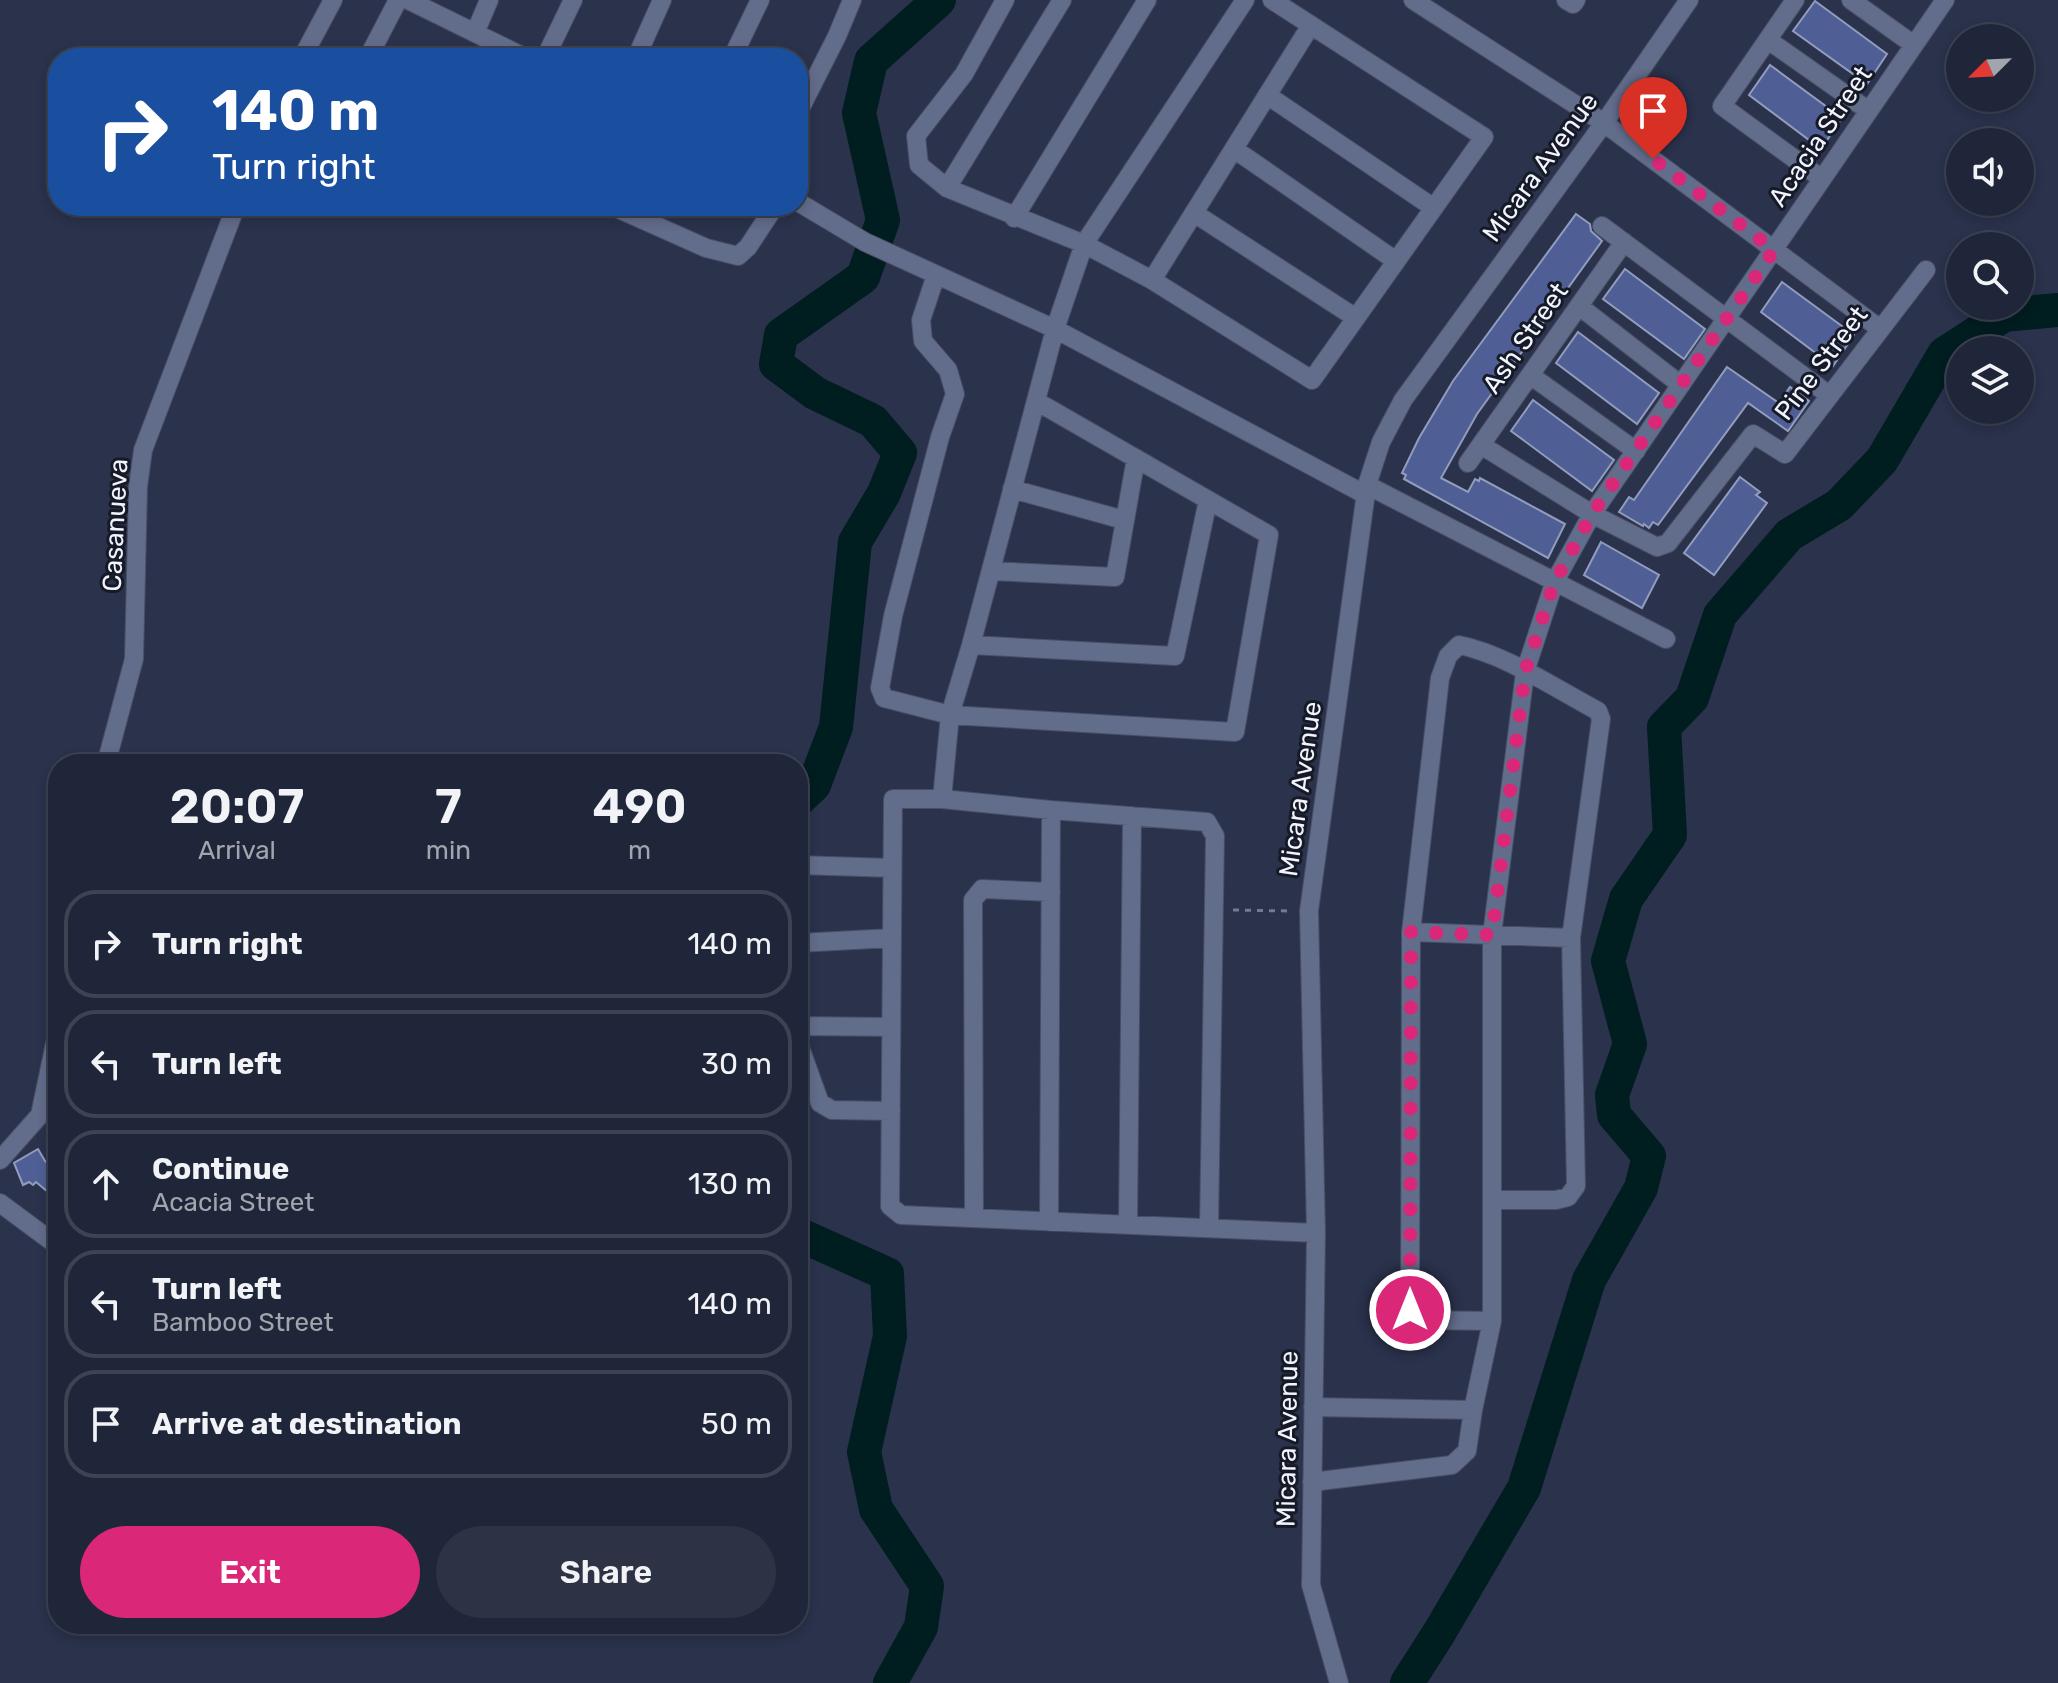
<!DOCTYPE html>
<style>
body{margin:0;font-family:Rubik,sans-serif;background:#2d3244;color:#f1f3f6;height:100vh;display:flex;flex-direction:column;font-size:30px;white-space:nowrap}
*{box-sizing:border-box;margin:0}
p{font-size:26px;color:#a2a5ae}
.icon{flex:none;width:44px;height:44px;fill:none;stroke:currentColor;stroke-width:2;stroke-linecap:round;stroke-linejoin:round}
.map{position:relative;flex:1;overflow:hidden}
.sheet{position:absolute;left:48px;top:754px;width:760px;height:880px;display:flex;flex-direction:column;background:#202639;border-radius:32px;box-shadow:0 4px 12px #0003,0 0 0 2px #3d4353}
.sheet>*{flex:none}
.top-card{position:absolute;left:48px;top:48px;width:760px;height:168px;border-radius:32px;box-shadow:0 4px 12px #0003,0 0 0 2px #3d4353;background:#1a4fa0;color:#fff;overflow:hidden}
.needle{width:52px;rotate:246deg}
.fabs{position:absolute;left:1946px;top:24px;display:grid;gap:16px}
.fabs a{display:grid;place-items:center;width:88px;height:88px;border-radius:50%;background:#202639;box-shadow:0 4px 12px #0003,0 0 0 2px #3d4353;font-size:40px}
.pin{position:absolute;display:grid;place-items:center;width:68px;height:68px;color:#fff;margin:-82px -34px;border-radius:50% 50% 50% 0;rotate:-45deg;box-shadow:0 0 8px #0007}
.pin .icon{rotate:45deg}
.me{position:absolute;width:88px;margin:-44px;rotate:0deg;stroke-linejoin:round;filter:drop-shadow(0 0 6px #0008)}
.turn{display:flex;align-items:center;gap:28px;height:168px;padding:0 32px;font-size:36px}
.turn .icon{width:104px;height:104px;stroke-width:2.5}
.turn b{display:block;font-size:56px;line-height:68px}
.eta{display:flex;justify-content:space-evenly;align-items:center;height:136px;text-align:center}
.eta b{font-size:48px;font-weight:600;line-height:56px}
.button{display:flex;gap:16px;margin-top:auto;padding:16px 32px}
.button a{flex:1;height:92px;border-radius:48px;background:#db2777;color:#fff;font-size:32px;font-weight:600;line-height:92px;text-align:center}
.button a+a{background:#2d3244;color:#f1f3f6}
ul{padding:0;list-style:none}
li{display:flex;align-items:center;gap:24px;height:108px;margin:0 16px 12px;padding:0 16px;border:4px solid #3d4353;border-radius:32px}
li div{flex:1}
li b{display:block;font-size:30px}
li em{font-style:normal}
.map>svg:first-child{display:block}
</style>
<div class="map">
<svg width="2058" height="1683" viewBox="0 0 2058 1683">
<rect width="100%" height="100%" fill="#2a324c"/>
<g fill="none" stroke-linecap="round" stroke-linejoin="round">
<path stroke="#001d20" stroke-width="34" d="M 798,800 L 814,785 L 836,727 L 855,542 L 884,493 L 900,453 L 873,421 L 815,393 L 776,364 L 781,335 L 863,277 L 883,220 L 859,113 L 871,61 L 939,0
M 798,1234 L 887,1274 L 890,1336 L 864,1452 L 876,1509 L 927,1586 L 921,1627 L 890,1683
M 1407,1683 L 1439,1633 L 1524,1488 L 1589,1280 L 1641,1188 L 1649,1156 L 1614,1115 L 1612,1095 L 1630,1044 L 1608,961 L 1626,899 L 1670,835 L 1664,727 L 1692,698 L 1720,615 L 1789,535 L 1839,505 L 1882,460 L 1944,354 L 2004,315 L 2058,310"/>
</g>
<path fill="#4f5f96" stroke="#929dbd" stroke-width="2" d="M 1815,1 L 1887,54 L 1867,84 L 1793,31 Z
M 1770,65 L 1842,118 L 1821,149 L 1749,95 Z
M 1576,214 L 1590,224 L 1591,231 L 1602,241 L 1477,414 L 1441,478 L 1468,492 L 1475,479 L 1479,481 L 1480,478 L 1565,524 L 1548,558 L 1404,479 L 1406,475 L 1402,473 L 1419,438 L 1453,381 Z
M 1625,269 L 1705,329 L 1684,359 L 1603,299 Z
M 1782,282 L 1854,335 L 1833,366 L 1761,312 Z
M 1578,332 L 1659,393 L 1637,424 L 1556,363 Z
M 1727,367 L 1779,403 L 1790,387 L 1809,401 L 1788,431 L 1748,403 L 1658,525 L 1653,522 L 1649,528 L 1644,524 L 1643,526 L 1619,512 L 1629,497 L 1634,500 Z
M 1533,400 L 1614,460 L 1592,491 L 1511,431 Z
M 1740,477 L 1760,492 L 1756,495 L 1767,503 L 1714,575 L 1684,553 Z
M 1601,542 L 1659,575 L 1642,608 L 1584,575 Z
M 38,1149 L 45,1161 L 58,1171 L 58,1179 L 48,1192 L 36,1182 L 33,1185 L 29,1182 L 23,1185 L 14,1163 Z"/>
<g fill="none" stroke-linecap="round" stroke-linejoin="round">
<defs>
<path id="minor" d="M 408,0 L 526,58
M 1005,0 L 964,74 L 916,136 L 919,165 L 947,188 L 1084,244 L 1152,280 L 1312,380 L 1484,137 L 1272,0
M 1413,0 L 1604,123 L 1879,328
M 1566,0 L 1573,4 L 1576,0
M 1795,0 L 1722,106 L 1822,179
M 1851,0 L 1914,45
M 475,33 L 489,0
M 1768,40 L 1869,111
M 302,58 L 333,0
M 373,58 L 372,50 L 398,0
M 545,58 L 573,0
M 636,58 L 662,0
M 732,58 L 760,0
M 1267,95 L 1434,208
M 798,113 L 837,36 L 852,0
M 1234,149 L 1396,261
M 947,188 L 1062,0
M 798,202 L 865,242 L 1055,329 L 1366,495
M 612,206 L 706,248 L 738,256 L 748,247 L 775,206
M 1194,213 L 1356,318
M 1014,218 L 1147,0
M 1602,226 L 1829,395
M 936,275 L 921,320 L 923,341 L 948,370 L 955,394 L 940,437 L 893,616 L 880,688 L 884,698 L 950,715 L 1235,732 L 1269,535 L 1036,401
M 1152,280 L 1311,25
M 1579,306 L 1681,385
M 1530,375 L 1636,451
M 1481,445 L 1592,514 L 1657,547 L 1668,543 L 1753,434 L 1785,454 L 1926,270
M 1468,463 L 1624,242
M 1367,485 L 1666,639
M 1012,489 L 1124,520
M 991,571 L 1115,577 L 1136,458
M 971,645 L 1175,656 L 1208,500
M 106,764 L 134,659 L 138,487 L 143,450 L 236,206
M 942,799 L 950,715 L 971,645 L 1055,329 L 1084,244 L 1245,0
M 798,865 L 892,868
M 1411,932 L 1571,938
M 798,943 L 892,938
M 798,1026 L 891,1027
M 798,1042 L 820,1103 L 832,1110 L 891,1111
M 0,1160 L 40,1115 L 58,1029
M 0,1203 L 58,1246
M 974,1218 L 973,900 L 982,889 L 1051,892
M 1049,1222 L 1051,810
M 1128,1225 L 1132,816
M 1209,1228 L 1215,836 L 1207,822 L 1051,810 L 942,799 L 893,799 L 890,1206 L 901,1215 C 1040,1221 1178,1227 1316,1233
M 1492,1321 L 1418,1320 L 1410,1310 L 1411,932 L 1440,678 L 1448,656 L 1459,645 C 1505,654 1556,689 1598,711 L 1601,719 L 1571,938 L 1576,1186 L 1568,1197 L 1556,1200 L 1493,1200
M 1313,1407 L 1473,1410 L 1492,1321 L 1492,935 L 1525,672 L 1554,583 L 1592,514 L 1945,0
M 1312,1482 L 1452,1465 L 1467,1451 L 1473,1410
M 1339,1683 L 1311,1585 L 1316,1233 L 1309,911 L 1367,485 L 1381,442 L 1403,400 L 1604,123 L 1689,0"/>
</defs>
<use href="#minor" stroke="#484e63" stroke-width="20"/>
<path stroke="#757b90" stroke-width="3" stroke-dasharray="6 6" stroke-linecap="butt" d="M 1233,910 L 1290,911"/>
<use href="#minor" stroke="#626c8b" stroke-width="18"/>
</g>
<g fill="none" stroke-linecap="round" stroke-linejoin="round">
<path stroke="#db2777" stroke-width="14" stroke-dasharray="0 25.2" d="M 1410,1310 L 1411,932 L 1492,935 L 1525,672 L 1554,583 L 1592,514 L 1774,250 L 1653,159"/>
</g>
<g text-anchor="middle" stroke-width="6" stroke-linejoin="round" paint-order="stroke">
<g font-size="26" fill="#f1f4ff" stroke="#161a26">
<text transform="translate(1820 136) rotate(-56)" y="9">Acacia Street</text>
<text transform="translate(1540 167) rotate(-54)" y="9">Micara Avenue</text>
<text transform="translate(1525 338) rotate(-55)" y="9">Ash Street</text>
<text transform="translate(1821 363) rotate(-53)" y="9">Pine Street</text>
<text transform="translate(115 525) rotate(-87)" y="9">Casanueva</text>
<text transform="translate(1300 789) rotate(-82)" y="9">Micara Avenue</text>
<text transform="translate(1287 1439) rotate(-89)" y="9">Micara Avenue</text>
</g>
</g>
</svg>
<div class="fabs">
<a><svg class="needle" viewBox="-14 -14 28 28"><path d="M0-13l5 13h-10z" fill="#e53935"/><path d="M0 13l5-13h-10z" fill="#a2a5ae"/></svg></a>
<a><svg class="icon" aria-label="sound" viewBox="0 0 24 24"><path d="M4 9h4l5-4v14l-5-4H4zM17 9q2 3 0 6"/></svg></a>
<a><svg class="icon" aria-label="search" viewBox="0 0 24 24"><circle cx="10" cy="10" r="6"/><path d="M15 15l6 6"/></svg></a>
<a><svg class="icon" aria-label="layers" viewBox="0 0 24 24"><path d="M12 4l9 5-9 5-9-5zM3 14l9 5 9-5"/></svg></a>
</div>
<div class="pin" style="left:1653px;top:159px;background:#d93025"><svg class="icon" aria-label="arrive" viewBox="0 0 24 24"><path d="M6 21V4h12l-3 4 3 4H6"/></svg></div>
<svg class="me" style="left:1410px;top:1310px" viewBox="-20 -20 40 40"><circle r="17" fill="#db2777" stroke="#fff" stroke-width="3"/><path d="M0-11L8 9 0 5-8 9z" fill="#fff"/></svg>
<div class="top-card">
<div class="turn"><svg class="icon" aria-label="right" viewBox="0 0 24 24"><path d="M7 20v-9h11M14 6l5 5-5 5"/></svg><div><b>140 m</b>Turn right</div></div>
</div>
<section class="sheet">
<div class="eta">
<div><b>20:07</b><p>Arrival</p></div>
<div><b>7</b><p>min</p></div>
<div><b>490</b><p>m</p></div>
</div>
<ul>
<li><svg class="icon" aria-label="right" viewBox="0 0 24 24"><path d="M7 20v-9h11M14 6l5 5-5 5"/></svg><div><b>Turn right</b></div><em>140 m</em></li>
<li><svg class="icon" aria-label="left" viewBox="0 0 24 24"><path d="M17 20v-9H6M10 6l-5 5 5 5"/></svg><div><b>Turn left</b></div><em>30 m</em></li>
<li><svg class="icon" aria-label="ahead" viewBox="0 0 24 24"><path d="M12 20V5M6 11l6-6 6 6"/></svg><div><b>Continue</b><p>Acacia Street</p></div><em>130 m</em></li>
<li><svg class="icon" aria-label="left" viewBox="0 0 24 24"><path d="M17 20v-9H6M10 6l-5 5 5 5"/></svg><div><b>Turn left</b><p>Bamboo Street</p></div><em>140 m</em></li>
<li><svg class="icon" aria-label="arrive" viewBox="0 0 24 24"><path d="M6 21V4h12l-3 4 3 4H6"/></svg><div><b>Arrive at destination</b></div><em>50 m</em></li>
</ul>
<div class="button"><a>Exit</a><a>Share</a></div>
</section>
</div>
